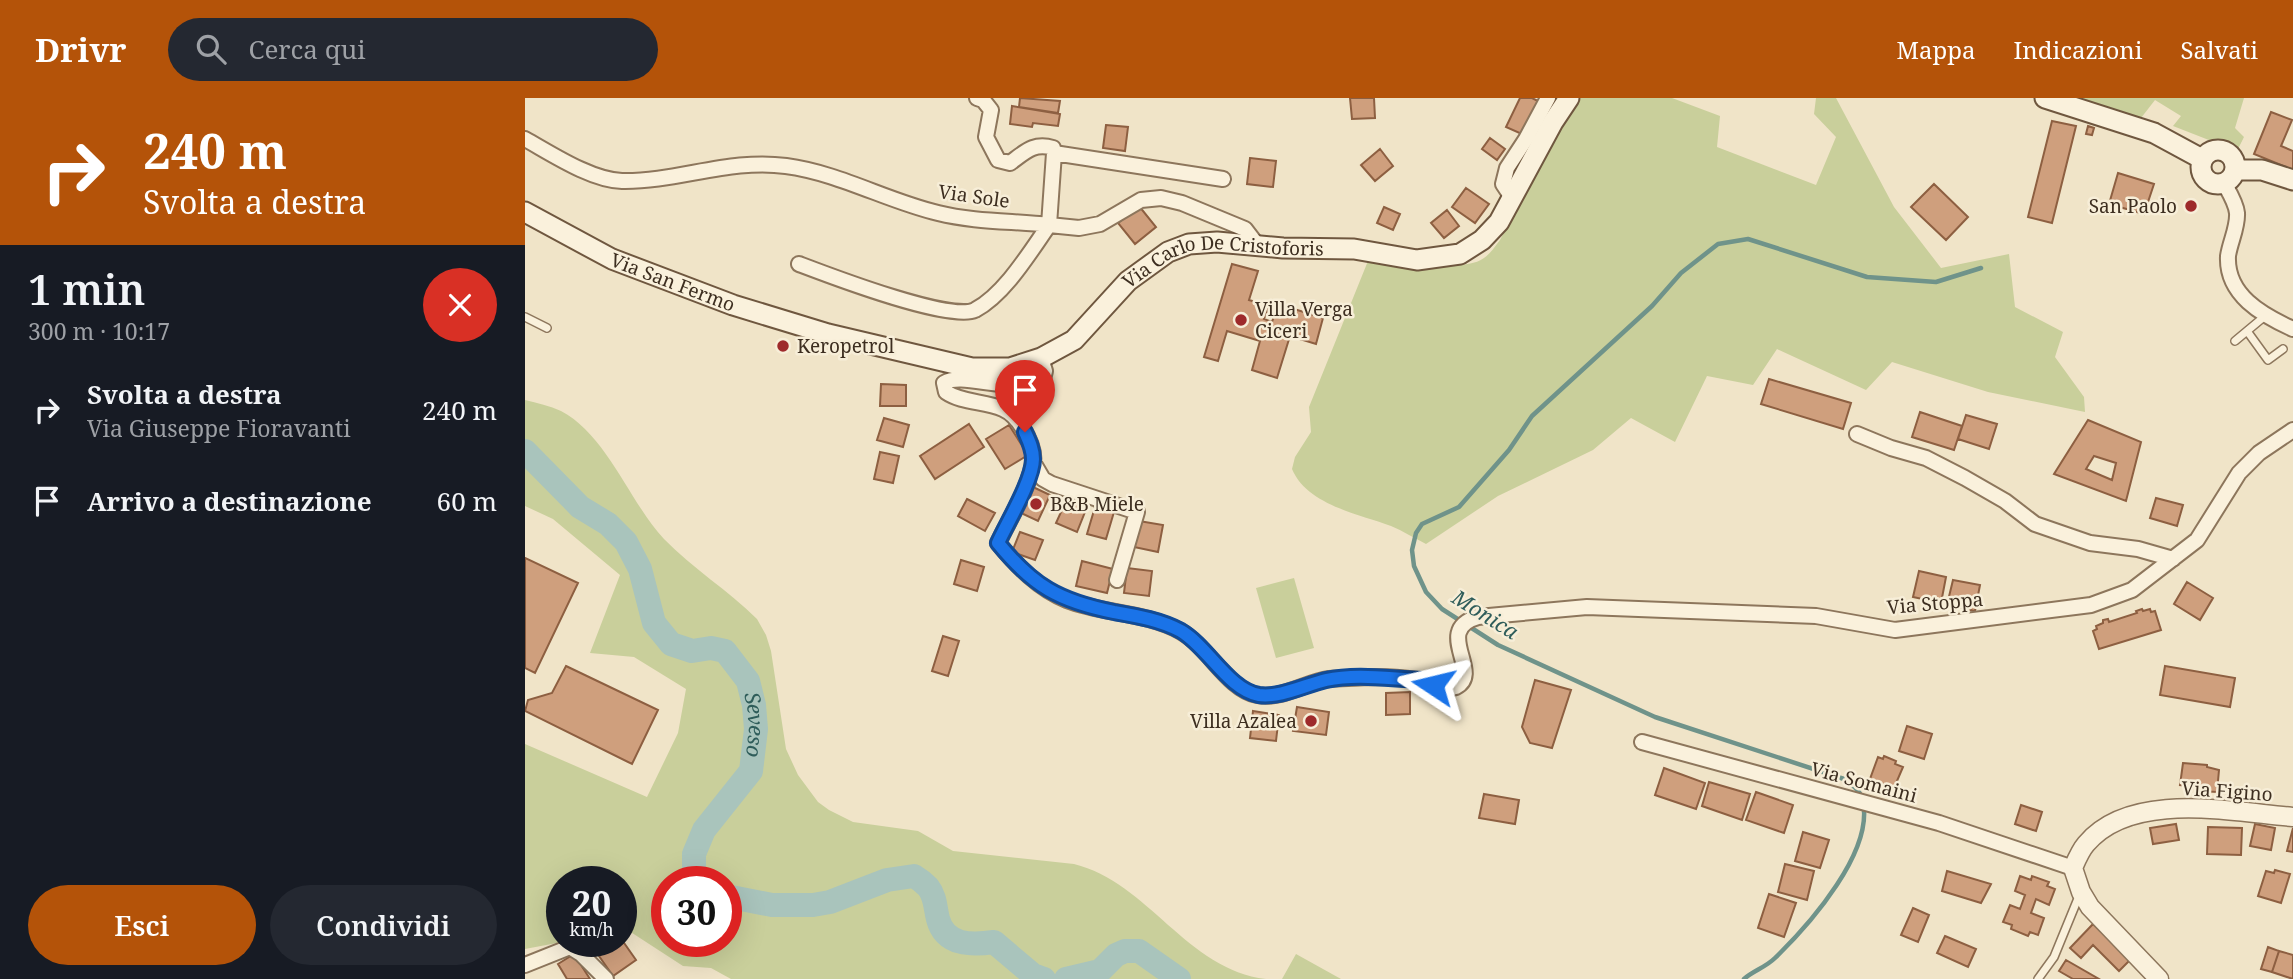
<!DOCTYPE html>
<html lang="it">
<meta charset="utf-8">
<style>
body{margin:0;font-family:"Noto Serif",serif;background:#242831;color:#f1f3f6;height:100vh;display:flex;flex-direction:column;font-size:26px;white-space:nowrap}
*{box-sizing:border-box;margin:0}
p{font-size:23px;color:#9ea1a6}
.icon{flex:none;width:38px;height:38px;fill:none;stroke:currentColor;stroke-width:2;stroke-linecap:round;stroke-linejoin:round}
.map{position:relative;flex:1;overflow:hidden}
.details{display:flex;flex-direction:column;background:#171b24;width:525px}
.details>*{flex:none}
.hud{background:#b45309;color:#fff;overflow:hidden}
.speed{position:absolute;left:21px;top:768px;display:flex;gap:14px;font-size:35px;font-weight:700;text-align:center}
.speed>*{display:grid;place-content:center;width:91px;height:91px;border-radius:50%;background:#171b24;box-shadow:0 7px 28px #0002;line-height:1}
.speed small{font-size:18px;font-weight:400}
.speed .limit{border:10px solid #d22;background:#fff;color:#111}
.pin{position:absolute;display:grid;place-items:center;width:60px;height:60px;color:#fff;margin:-72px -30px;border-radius:50% 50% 50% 0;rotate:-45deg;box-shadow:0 0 7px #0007}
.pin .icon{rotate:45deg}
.me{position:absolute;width:77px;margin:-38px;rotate:280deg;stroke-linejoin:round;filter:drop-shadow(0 0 5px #0008)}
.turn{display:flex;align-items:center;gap:24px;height:147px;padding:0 28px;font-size:32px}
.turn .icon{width:91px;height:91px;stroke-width:2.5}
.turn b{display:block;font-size:49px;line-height:60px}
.round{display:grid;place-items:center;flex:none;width:74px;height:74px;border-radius:37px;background:#242831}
.overview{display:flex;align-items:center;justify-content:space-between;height:119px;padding:0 28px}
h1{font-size:42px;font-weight:600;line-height:52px}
.cta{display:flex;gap:14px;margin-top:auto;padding:14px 28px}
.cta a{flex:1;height:80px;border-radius:42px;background:#b45309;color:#fff;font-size:28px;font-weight:600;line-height:80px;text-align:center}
.cta a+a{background:#242831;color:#f1f3f6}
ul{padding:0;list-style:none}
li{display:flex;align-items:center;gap:21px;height:91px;padding:0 28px}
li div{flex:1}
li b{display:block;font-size:26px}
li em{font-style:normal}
header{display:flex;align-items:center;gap:42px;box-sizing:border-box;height:98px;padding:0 35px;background:#b45309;color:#fff}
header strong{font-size:33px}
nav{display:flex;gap:38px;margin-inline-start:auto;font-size:24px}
.search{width:490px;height:63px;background:#242831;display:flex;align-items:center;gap:18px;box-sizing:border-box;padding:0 24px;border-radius:38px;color:#9ea1a6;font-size:26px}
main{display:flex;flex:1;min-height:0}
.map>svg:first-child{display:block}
</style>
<header>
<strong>Drivr</strong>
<div class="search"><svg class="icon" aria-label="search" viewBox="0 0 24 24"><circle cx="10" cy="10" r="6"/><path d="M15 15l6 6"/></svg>Cerca qui</div>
<nav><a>Mappa</a><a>Indicazioni</a><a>Salvati</a></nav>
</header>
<main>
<section class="details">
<div class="hud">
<div class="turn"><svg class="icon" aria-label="right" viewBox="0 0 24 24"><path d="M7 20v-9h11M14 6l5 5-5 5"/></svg><div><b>240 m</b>Svolta a destra</div></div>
</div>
<div class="overview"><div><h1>1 min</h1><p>300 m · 10:17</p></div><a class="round" style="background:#d93025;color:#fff"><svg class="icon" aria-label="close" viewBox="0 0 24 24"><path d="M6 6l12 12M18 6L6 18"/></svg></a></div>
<ul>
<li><svg class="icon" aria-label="right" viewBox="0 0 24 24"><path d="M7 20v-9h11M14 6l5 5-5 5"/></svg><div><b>Svolta a destra</b><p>Via Giuseppe Fioravanti</p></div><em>240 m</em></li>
<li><svg class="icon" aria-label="arrive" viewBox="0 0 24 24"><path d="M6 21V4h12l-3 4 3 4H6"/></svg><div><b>Arrivo a destinazione</b></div><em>60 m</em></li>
</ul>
<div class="cta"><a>Esci</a><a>Condividi</a></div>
</section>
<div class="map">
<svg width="1768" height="881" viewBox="0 0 1768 881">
<rect width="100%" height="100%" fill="#f0e4c8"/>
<path fill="#c9cf9b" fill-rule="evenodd" d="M 1056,0 L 1147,0 L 1195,18 L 1192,49 L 1291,87 L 1311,39 L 1289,16 L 1291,0 L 1311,0 L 1369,109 L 1416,170 L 1484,156 L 1490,209 L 1538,234 L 1530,259 L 1559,299 L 1560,314 L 1463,294 L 1367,264 L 1341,292 L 1252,251 L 1228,287 L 1182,278 L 1150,344 L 1106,320 L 1068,352 L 973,398 L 901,446 C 889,440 878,433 866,428 C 834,416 782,407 767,371 L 770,359 L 786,334 L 784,309 L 845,158 L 934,167 C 957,165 961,161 975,142 L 1042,16 Z
M 1542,0 L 1719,0 L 1710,30 L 1719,39 L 1712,53 L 1648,28 L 1656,18 L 1630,2 L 1616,20 Z
M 0,302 C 12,305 25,308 36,313 C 82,337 105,405 139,441 C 168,471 203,492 232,521 L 241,537 L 246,553 L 261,651 L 273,677 L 293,704 L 304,712 L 328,724 L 393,733 L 428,753 L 549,766 C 623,784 662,872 741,881 L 206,881 L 186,870 L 158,868 L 101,831 L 96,831 L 96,784 L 37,784 L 37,844 L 0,851 L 0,646 L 122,699 L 153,635 L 161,591 L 109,559 L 65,555 L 95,477 L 28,421 L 0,408 ZM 142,784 L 201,784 L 201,844 L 142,844 Z
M 769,480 L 789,550 L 751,560 L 731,490 Z
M 771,856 L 816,881 L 757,881 Z"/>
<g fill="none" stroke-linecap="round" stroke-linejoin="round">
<path stroke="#6f938a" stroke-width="4.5" d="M 1219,881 C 1228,873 1241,869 1250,860 C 1284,827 1352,751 1337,700 C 1334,691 1326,686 1319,681 L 1130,619 L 973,547 L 917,511 L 901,494 L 889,468 L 887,452 L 891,435 L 897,426 L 934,409 L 984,352 L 1007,318 L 1127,208 L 1156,175 L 1193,146 L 1223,141 L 1342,179 L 1411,184 L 1456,170"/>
<g stroke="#a9c4bc" stroke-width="24">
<path id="s1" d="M 0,353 L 55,409 L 83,426 L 101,444 L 115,471 L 129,525 L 146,546 L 167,553 L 186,550 L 200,553 L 223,583 L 229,607 L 231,631 L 226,673 L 179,732 L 169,756 L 169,779 L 174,784"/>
<path d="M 201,798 L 247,807 L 288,807 L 305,804 L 362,782 L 389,778 C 394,781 399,785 403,789 C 411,799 410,810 413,821 C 420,848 447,847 469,844 L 508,877 L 519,881"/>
<path d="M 541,881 L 575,873 L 591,857 L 600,853 L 614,853 L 654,881"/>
</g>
</g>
<path fill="#cf9f7d" stroke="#8d5f41" stroke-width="2" fill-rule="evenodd" d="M 495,0 L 535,3 L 533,15 L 494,9 Z
M 825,0 L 849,0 L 850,20 L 827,21 Z
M 995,0 L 1007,0 L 1015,4 L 999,37 L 981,29 Z
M 487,8 L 535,16 L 533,28 L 508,25 L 507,29 L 485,26 Z
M 1746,14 L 1767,22 L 1756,48 L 1768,53 L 1768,72 L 1729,56 Z
M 1527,23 L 1551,28 L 1527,125 L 1503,119 Z
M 581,27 L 603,29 L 600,53 L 578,50 Z
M 1563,28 L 1569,30 L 1567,37 L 1561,36 Z
M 965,40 L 980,51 L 972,62 L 957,51 Z
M 855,51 L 868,68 L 850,83 L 836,67 Z
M 725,60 L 751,63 L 748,89 L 722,86 Z
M 1593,75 L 1629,86 L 1619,116 L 1584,106 Z
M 1409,86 L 1443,119 L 1421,142 L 1386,109 Z
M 941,90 L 964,106 L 950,125 L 927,109 Z
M 614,108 L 631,129 L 610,146 L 593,125 Z
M 859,109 L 875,116 L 868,132 L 852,125 Z
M 922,112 L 934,128 L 919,140 L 906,125 Z
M 707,166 L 733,173 L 724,202 L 744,208 L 739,221 L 747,224 L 753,206 L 798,220 L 791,246 L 765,238 L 752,280 L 727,272 L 735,243 L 702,233 L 693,263 L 679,259 Z
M 1244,281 L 1326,305 L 1318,331 L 1236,306 Z
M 356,286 L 381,287 L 381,308 L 355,308 Z
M 1395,314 L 1437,328 L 1429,352 L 1387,339 Z
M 1441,317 L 1472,326 L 1464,351 L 1433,341 Z
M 359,320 L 384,327 L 378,349 L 352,342 Z
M 1563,322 L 1616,344 L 1601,403 L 1529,376 ZM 1569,358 L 1591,365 L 1587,382 L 1561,371 Z
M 444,326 L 459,349 L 410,381 L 395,358 Z
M 484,327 L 503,357 L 480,371 L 461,341 Z
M 355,354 L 374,358 L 368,385 L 349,381 Z
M 508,389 L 525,397 L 513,423 L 496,415 Z
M 1631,400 L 1658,407 L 1652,428 L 1625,420 Z
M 442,401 L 470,415 L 460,433 L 433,418 Z
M 542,401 L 562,409 L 552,434 L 531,425 Z
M 570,409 L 589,414 L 581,441 L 562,436 Z
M 614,423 L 638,427 L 633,454 L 609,449 Z
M 495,434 L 518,442 L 510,462 L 487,454 Z
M 0,460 L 53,485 L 10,575 L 0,570 Z
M 436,462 L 459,469 L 452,493 L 429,486 Z
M 557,463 L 588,471 L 582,495 L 551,488 Z
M 602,470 L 627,473 L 624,498 L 599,495 Z
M 1394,473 L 1421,479 L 1416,505 L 1388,499 Z
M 1428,482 L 1455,487 L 1450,513 L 1422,507 Z
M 1662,484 L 1688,500 L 1675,522 L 1649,506 Z
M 1617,511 L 1618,513 L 1625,511 L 1626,514 L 1630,513 L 1636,532 L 1574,551 L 1568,533 L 1572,531 L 1571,528 L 1578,525 L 1578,522 L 1583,521 L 1584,524 L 1612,515 L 1611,513 Z
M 418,538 L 434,543 L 423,578 L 407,573 Z
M 41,568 L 133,612 L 107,666 L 0,613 L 3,602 L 27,595 Z
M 1640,568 L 1710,580 L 1705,609 L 1635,597 Z
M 1010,582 L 1046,592 L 1027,650 L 1005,645 L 997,629 Z
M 885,594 L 885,616 L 861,617 L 861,595 Z
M 772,609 L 804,614 L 801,637 L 768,633 Z
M 728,613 L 754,617 L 751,643 L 725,640 Z
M 1382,628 L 1407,636 L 1399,661 L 1374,653 Z
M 1359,658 L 1371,663 L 1370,666 L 1378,669 L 1369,690 L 1345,681 L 1353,659 L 1358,661 Z
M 1658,665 L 1682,667 L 1682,669 L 1694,672 L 1692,694 L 1675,693 L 1674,689 L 1655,687 Z
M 1139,670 L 1180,685 L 1171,711 L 1130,697 Z
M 1184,684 L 1225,696 L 1217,722 L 1177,708 Z
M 1231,694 L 1268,707 L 1259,735 L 1221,722 Z
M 959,696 L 994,702 L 990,726 L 954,720 Z
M 1496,707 L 1517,714 L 1511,733 L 1490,726 Z
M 1651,726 L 1654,742 L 1628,746 L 1625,730 Z
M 1730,726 L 1750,730 L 1746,752 L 1725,748 Z
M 1683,729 L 1717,730 L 1716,757 L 1682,756 Z
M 1768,730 L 1768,754 L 1762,753 Z
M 1278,734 L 1304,742 L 1295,770 L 1270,763 Z
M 1260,766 L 1289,773 L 1282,802 L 1253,794 Z
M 1750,772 L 1765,776 L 1756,805 L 1733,798 L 1741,773 L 1749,775 Z
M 1422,773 L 1466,786 L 1456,805 L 1417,793 Z
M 1495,778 L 1506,782 L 1507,778 L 1524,784 L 1522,788 L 1530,791 L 1524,807 L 1511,801 L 1506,815 L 1519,820 L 1513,837 L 1505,834 L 1503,838 L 1486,831 L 1487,827 L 1478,824 L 1485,807 L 1495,811 L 1500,797 L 1490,793 Z
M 1244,796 L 1271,805 L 1259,839 L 1233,830 Z
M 1388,810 L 1404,817 L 1393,844 L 1376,837 Z
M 1568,826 L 1605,862 L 1594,873 L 1568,847 L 1556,860 L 1545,850 Z
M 1420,838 L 1451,851 L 1443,869 L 1412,855 Z
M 97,842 L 111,862 L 88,878 L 74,858 Z
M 1743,849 L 1754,853 L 1747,874 L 1736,871 Z
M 1754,853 L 1768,857 L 1768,881 L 1747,874 Z
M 49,856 L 65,881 L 42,881 L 33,866 Z
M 1541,862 L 1574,881 L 1548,881 L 1534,873 Z"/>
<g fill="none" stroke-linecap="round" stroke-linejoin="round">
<defs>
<path id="service" d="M 0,219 L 22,230
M 1722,233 L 1743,262 L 1758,251
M 1710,243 L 1740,218
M 1513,881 L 1529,859 L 1554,798"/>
<path id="minor" d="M 452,0 L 458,2 L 466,12 L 461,39 L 473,62 L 485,65 C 500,54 509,44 528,50 L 529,55 L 524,127 L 554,130 L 575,126 L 616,102 L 636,100 L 657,105 L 720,131 L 733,148
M 0,41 C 27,56 66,82 97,83 C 152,84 206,60 261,68 C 314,75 362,103 413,115 C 449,124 488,123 524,127
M 529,55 L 698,81
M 1699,85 C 1704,94 1711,105 1712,115 C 1713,129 1705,144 1703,158 C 1701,197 1737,217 1768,231
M 988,101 L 978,86 L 982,70 L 1001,41 L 1023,0
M 274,166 C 303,177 425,224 450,212 C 480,196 505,154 524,127
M 516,260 L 520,273 L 518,281 C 488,298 438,273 419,285 L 421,294 C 437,305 460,303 478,311 C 487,315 492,321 497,329 C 504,340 510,353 508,365 C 504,390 484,422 473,445 C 492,468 514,491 542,502 C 578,516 620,514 655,533 C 683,548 702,591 732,597 C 756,602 781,584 804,581 C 817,580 830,580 842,579 C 857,579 886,579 900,584 C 910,587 920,593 931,589 C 959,575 907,532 953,519 L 1062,509 L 1291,518 L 1370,532 L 1566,507 L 1607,492 L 1672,442 L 1714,375 L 1734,355 L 1768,332
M 1332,336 L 1366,350 L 1401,360 L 1440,380 L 1480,403 L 1510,426 L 1565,445 L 1613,451 L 1648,461
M 508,364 L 518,381 L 527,386 L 612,414 L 592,482
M 1117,644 L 1414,725 L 1548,770
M 0,867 L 45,849 L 56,856 L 81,881"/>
<path id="tertiary" d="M 1634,881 L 1565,809 L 1556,794 L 1548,770 C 1551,763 1555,753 1561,746 C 1606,692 1707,714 1768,719"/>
<g id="secondary">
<path d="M 1520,0 L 1629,35 L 1677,61"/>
<circle cx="1693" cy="69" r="17"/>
<path d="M 1711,72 L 1737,72 L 1768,82"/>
<path id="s2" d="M 0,114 L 87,161 L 208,207 L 303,236 L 447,270 L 485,270 L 516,260 L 549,242 L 603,183 L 643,154 L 664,146 L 692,144 L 758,150 L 829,151 L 892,162 L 935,156 L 957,142 L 974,124 L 1028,24 L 1044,0"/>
</g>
</defs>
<use href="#service" stroke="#8d765c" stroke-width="10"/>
<use href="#minor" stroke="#8d765c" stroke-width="18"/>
<use href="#tertiary" stroke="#8d765c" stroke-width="21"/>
<use href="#secondary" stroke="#6f573f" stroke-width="23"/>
<use href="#service" stroke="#faf1dc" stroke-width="7"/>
<use href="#minor" stroke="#faf1dc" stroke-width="14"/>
<use href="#tertiary" stroke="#faf1dc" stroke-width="18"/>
<use href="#secondary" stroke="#faf1dc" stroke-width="19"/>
</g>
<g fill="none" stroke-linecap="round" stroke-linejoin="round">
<defs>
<path id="route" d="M 500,334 C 504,343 508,351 508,361 C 508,382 482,425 473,445 C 508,488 534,503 589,514 C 612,518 636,522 656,533 C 683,549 704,592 734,597 C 755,600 780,587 801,582 C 832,575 866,581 897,582 L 908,587"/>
</defs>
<use href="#route" stroke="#114b97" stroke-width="18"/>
<use href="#route" stroke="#1a73e8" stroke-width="12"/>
</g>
<g fill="#9e2a2b" stroke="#f7eed8" stroke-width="2.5">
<circle cx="1666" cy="108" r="7"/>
<circle cx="716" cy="222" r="7"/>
<circle cx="258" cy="248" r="7"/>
<circle cx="511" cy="406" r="7"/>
<circle cx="786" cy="623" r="7"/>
</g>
<g text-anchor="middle" stroke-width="5" stroke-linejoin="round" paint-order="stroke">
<g font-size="19" fill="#3d2e20" stroke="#f7eed8">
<text transform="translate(449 98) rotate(8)" y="7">Via Sole</text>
<text dy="7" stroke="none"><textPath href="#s2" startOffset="765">Via Carlo De Cristoforis</textPath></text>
<text dy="7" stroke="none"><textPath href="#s2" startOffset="164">Via San Fermo</textPath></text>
<text transform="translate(1410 505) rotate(-5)" y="7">Via Stoppa</text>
<text transform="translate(1339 684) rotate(15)" y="7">Via Somaini</text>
<text transform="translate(1702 693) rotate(4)" y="7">Via Figino</text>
</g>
<g font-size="19" fill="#3d2e20" stroke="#f7eed8" text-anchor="start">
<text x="1652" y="115" text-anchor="end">San Paolo</text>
<text x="730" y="218">Villa Verga<tspan x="730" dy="22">Ciceri</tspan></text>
<text x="272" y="255">Keropetrol</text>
<text x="525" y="413">B&amp;B Miele</text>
<text x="772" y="630" text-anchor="end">Villa Azalea</text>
</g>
<g font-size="21" font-style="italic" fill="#2f5d5a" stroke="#f7eed8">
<text transform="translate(960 517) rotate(32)" y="7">Monica</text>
<text dy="7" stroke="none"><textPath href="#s1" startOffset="388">Seveso</textPath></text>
</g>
</g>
</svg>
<div class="speed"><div>20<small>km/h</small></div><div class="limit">30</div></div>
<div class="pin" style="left:500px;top:334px;background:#d93025"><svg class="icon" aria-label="arrive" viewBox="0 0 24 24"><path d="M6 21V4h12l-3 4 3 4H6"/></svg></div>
<svg class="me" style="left:908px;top:587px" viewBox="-20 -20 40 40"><path d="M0-17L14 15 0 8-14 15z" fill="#1a73e8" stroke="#fff" stroke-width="4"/></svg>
</div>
</main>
